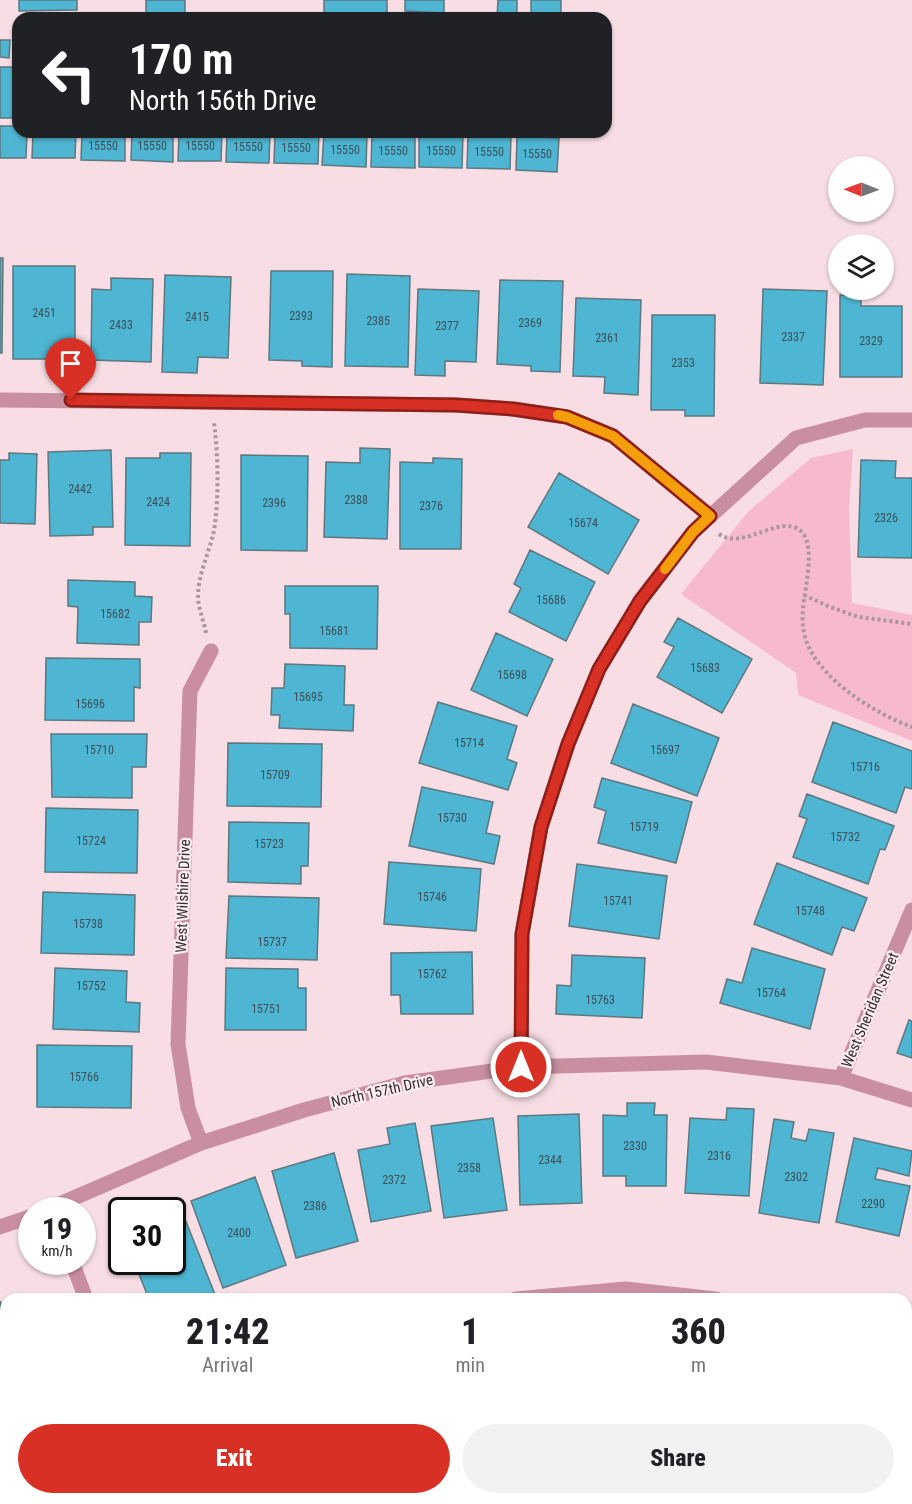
<!DOCTYPE html>
<style>
body{margin:0;font-family:"Roboto Condensed",sans-serif;background:#f2f2f2;color:#202124;height:100vh;display:flex;flex-direction:column;font-size:22px;white-space:nowrap}
*{box-sizing:border-box;margin:0}
p{font-size:20px;color:#757577}
.icon{flex:none;width:33px;height:33px;fill:none;stroke:currentColor;stroke-width:2;stroke-linecap:round;stroke-linejoin:round}
.map{position:relative;flex:1;overflow:hidden}
.side{position:absolute;left:0px;top:1293px;width:912px;height:212px;display:flex;flex-direction:column;background:#fff;border-radius:18px 18px 0 0;box-shadow:0 2px 4px #0004}
.side>*{flex:none}
.top-card{position:absolute;left:12px;top:12px;width:600px;height:126px;border-radius:18px;box-shadow:0 2px 4px #0004;background:#202124;color:#fff;overflow:hidden}
.needle{width:39px;rotate:271deg}
.fabs{position:absolute;left:828px;top:156px;display:grid;gap:12px}
.fabs a{display:grid;place-items:center;width:66px;height:66px;border-radius:50%;background:#fff;box-shadow:0 2px 4px #0004;font-size:30px}
.speed{position:absolute;left:18px;top:1197px;display:flex;gap:12px;font-size:30px;font-weight:700;text-align:center}
.speed>*{display:grid;place-content:center;width:78px;height:78px;border-radius:50%;background:#fff;box-shadow:0 2px 4px #0004;line-height:1}
.speed small{font-size:15px;font-weight:400}
.speed .limit{border:3px solid #111;border-radius:9px;background:#fff;color:#111}
.pin{position:absolute;display:grid;place-items:center;width:51px;height:51px;color:#fff;margin:-62px -26px;border-radius:50% 50% 50% 0;rotate:-45deg;box-shadow:0 0 6px #0007}
.pin .icon{rotate:45deg}
.me{position:absolute;width:66px;margin:-33px;rotate:0deg;stroke-linejoin:round;filter:drop-shadow(0 0 4px #0008)}
.turn{display:flex;align-items:center;gap:21px;height:126px;padding:0 18px;font-size:27px}
.turn .icon{width:78px;height:78px;stroke-width:2.5}
.turn b{display:block;font-size:42px;line-height:51px}
.eta{display:flex;justify-content:space-evenly;align-items:center;height:102px;text-align:center}
.eta b{font-size:36px;font-weight:800;line-height:42px}
.primary-button{display:flex;gap:12px;margin-top:auto;padding:12px 18px}
.primary-button a{flex:1;height:69px;border-radius:36px;background:#d93025;color:#fff;font-size:24px;font-weight:800;line-height:69px;text-align:center}
.primary-button a+a{background:#f2f2f2;color:#202124}
.map>svg:first-child{display:block}
</style>
<div class="map">
<svg width="912" height="1504" viewBox="0 0 912 1504">
<rect width="100%" height="100%" fill="#f8dde4"/>
<path fill="#f7bacd" d="M 853,449 L 849,508 L 852,603 L 912,615 L 912,741 L 798,695 L 796,673 L 681,594 L 748,512 L 811,458 Z"/>
<path fill="#4eb6d2" stroke="#5e777f" stroke-width="1.5" d="M 19,0 L 77,0 L 77,10 L 19,11 Z
M 146,0 L 185,0 L 185,17 L 146,17 Z
M 324,0 L 387,0 L 387,15 L 324,15 Z
M 405,0 L 444,0 L 444,13 L 405,11 Z
M 498,0 L 517,0 L 517,18 L 497,18 Z
M 531,0 L 561,0 L 561,18 L 531,18 Z
M 0,40 L 10,40 L 9,58 L 0,57 Z
M 0,67 L 17,67 L 16,118 L 0,118 Z
M 0,126 L 18,126 L 18,132 L 27,132 L 26,158 L 0,158 Z
M 33,132 L 76,132 L 75,158 L 32,158 Z
M 82,132 L 125,132 L 125,161 L 81,160 Z
M 132,132 L 173,132 L 173,162 L 131,160 Z
M 179,132 L 222,132 L 221,161 L 178,161 Z
M 227,132 L 270,132 L 269,163 L 226,162 Z
M 275,132 L 319,132 L 318,164 L 274,163 Z
M 324,133 L 367,135 L 366,167 L 322,165 Z
M 372,133 L 415,134 L 415,168 L 371,167 Z
M 419,133 L 463,134 L 462,168 L 419,167 Z
M 468,135 L 511,136 L 510,169 L 467,168 Z
M 517,136 L 559,138 L 557,172 L 516,170 Z
M 0,258 L 3,258 L 2,353 L 0,353 Z
M 13,266 L 75,266 L 75,359 L 13,359 Z
M 271,271 L 333,271 L 332,367 L 302,366 L 302,361 L 269,360 Z
M 347,274 L 410,276 L 408,367 L 345,366 Z
M 165,275 L 231,277 L 228,358 L 198,357 L 197,373 L 162,372 Z
M 111,278 L 153,279 L 151,362 L 91,360 L 92,289 L 111,290 Z
M 500,280 L 563,281 L 560,372 L 531,371 L 531,366 L 497,364 Z
M 418,289 L 479,291 L 476,362 L 445,361 L 445,376 L 415,375 Z
M 763,289 L 827,291 L 823,385 L 760,383 Z
M 840,295 L 861,295 L 861,306 L 902,306 L 902,377 L 840,377 Z
M 576,298 L 641,300 L 638,395 L 604,393 L 605,377 L 573,376 Z
M 652,315 L 715,315 L 714,416 L 685,416 L 685,410 L 651,410 Z
M 360,448 L 390,449 L 387,539 L 324,537 L 326,462 L 360,463 Z
M 111,450 L 113,527 L 93,527 L 93,535 L 50,536 L 48,452 Z
M 9,453 L 37,454 L 35,524 L 0,523 L 0,460 L 9,460 Z
M 160,453 L 191,453 L 190,546 L 125,545 L 126,458 L 160,458 Z
M 241,455 L 308,456 L 307,551 L 241,550 Z
M 433,458 L 462,459 L 461,549 L 400,549 L 400,462 L 433,463 Z
M 861,460 L 896,461 L 895,478 L 912,478 L 912,558 L 858,557 Z
M 559,473 L 639,520 L 608,574 L 528,527 Z
M 530,550 L 595,582 L 566,641 L 509,612 L 521,588 L 514,584 Z
M 68,580 L 135,582 L 135,596 L 152,597 L 151,622 L 139,622 L 139,645 L 77,643 L 78,607 L 68,606 Z
M 285,586 L 378,586 L 377,649 L 290,648 L 290,614 L 285,614 Z
M 678,618 L 752,659 L 722,713 L 657,677 L 674,647 L 664,642 Z
M 496,633 L 553,659 L 527,716 L 471,690 Z
M 46,658 L 140,659 L 140,688 L 134,687 L 134,721 L 45,720 Z
M 285,664 L 345,666 L 344,705 L 354,705 L 353,731 L 279,728 L 280,715 L 271,715 L 272,688 L 284,688 Z
M 438,702 L 517,726 L 507,759 L 517,763 L 508,790 L 419,763 Z
M 633,704 L 719,738 L 697,796 L 611,763 Z
M 833,722 L 912,751 L 912,789 L 905,787 L 896,813 L 812,782 Z
M 51,734 L 147,734 L 146,767 L 132,767 L 132,798 L 52,797 Z
M 228,743 L 322,744 L 321,807 L 227,806 Z
M 602,778 L 692,802 L 676,863 L 598,843 L 606,811 L 594,807 Z
M 422,787 L 493,802 L 486,833 L 500,836 L 494,864 L 409,846 Z
M 807,794 L 894,826 L 885,850 L 880,849 L 868,884 L 793,857 L 807,819 L 799,816 Z
M 46,808 L 138,810 L 137,873 L 45,872 Z
M 229,822 L 309,823 L 308,866 L 301,866 L 301,884 L 228,882 Z
M 389,862 L 481,869 L 476,931 L 384,924 Z
M 777,863 L 867,898 L 854,931 L 842,927 L 832,955 L 754,924 Z
M 577,864 L 667,876 L 659,939 L 569,926 Z
M 43,892 L 135,895 L 134,955 L 41,953 Z
M 229,896 L 319,898 L 317,960 L 226,958 Z
M 752,948 L 825,969 L 810,1029 L 720,1003 L 727,979 L 742,983 Z
M 472,952 L 473,1014 L 401,1014 L 400,995 L 391,995 L 391,953 Z
M 572,955 L 645,958 L 642,1018 L 556,1014 L 557,985 L 571,986 Z
M 55,968 L 127,971 L 126,1002 L 140,1003 L 139,1032 L 53,1029 Z
M 226,968 L 298,969 L 298,988 L 306,988 L 306,1030 L 225,1030 Z
M 909,1020 L 912,1021 L 912,1058 L 897,1053 Z
M 37,1045 L 132,1046 L 131,1108 L 37,1107 Z
M 627,1103 L 655,1103 L 654,1115 L 667,1115 L 666,1186 L 626,1186 L 626,1176 L 603,1176 L 603,1115 L 627,1116 Z
M 727,1108 L 754,1109 L 749,1196 L 685,1193 L 690,1118 L 726,1120 Z
M 579,1114 L 582,1203 L 520,1205 L 518,1116 Z
M 493,1118 L 507,1210 L 444,1218 L 431,1126 Z
M 774,1119 L 794,1122 L 791,1138 L 806,1141 L 809,1129 L 834,1133 L 819,1223 L 759,1213 Z
M 415,1123 L 431,1211 L 371,1222 L 358,1150 L 390,1144 L 387,1128 Z
M 854,1138 L 912,1151 L 909,1176 L 878,1168 L 875,1179 L 910,1186 L 899,1236 L 836,1222 Z
M 334,1153 L 358,1241 L 296,1258 L 272,1171 Z
M 255,1177 L 286,1265 L 223,1288 L 191,1201 Z
M 181,1209 L 216,1297 L 210,1299 L 149,1299 L 134,1262 L 172,1262 L 172,1212 Z
M 0,1301 L 6,1316 L 6,1360 L 0,1363 Z
M 906,1447 L 912,1449 L 912,1504 L 890,1504 L 885,1501 L 883,1504 L 855,1504 L 857,1498 L 906,1498 Z
M 292,1498 L 369,1498 L 371,1504 L 294,1504 Z
M 773,1498 L 800,1498 L 799,1504 Z"/>
<g fill="none" stroke-linecap="round" stroke-linejoin="round">
<path stroke="#aa969c" stroke-width="4" stroke-dasharray="3 3" stroke-linecap="butt" d="M 719,534 C 745,552 785,508 804,535 C 813,549 807,579 805,594 C 802,609 801,629 807,643 C 822,681 876,714 912,727
M 804,595 L 830,607 L 859,617 L 912,624
M 206,633 C 204,621 198,608 198,596 C 198,572 212,548 215,524 C 219,490 218,456 214,422"/>
<path stroke="#c98fa1" stroke-width="15" d="M 0,400 L 456,405 L 513,409 L 567,417 L 613,436 L 710,516
M 521,1067 L 522,934 L 541,827 L 568,744 L 599,669 L 640,601 L 693,532 L 796,438 L 865,420 L 912,420
M 841,1078 L 912,910
M 201,1143 L 188,1108 L 178,1044 L 190,691 L 211,651
M 46,1210 L 201,1143 L 304,1110 L 405,1083 L 521,1067 L 706,1062 L 841,1078 L 912,1100
M 0,1227 L 32,1216
M 72,1262 L 86,1299
M 516,1299 L 625,1289 L 716,1299
M 906,1336 L 912,1338
M 0,1491 L 6,1488
M 206,1498 L 209,1504"/>
</g>
<g fill="none" stroke-linecap="round" stroke-linejoin="round">
<defs>
<path id="route" d="M 71,400 L 456,405 L 513,409 L 567,417 L 613,436 L 710,516 L 693,532 L 640,601 L 599,669 L 568,744 L 541,827 L 522,934 L 521,1067"/>
</defs>
<use href="#route" stroke="#8d1f18" stroke-width="15"/>
<use href="#route" stroke="#d93025" stroke-width="10"/>
<path stroke="#f59e0b" stroke-width="10" d="M 558,415 L 567,417 L 613,436 L 710,516 L 693,532 L 665,569"/>
</g>
<g text-anchor="middle" stroke-width="4.5" stroke-linejoin="round" paint-order="stroke">
<g font-size="12" fill="#3d4f58">
<text x="103" y="150">15550</text>
<text x="152" y="150">15550</text>
<text x="200" y="150">15550</text>
<text x="248" y="151">15550</text>
<text x="296" y="152">15550</text>
<text x="345" y="154">15550</text>
<text x="393" y="155">15550</text>
<text x="441" y="155">15550</text>
<text x="489" y="156">15550</text>
<text x="537" y="158">15550</text>
<text x="44" y="317">2451</text>
<text x="301" y="320">2393</text>
<text x="197" y="321">2415</text>
<text x="378" y="325">2385</text>
<text x="530" y="327">2369</text>
<text x="121" y="329">2433</text>
<text x="447" y="330">2377</text>
<text x="793" y="341">2337</text>
<text x="607" y="342">2361</text>
<text x="871" y="345">2329</text>
<text x="683" y="367">2353</text>
<text x="80" y="493">2442</text>
<text x="356" y="504">2388</text>
<text x="158" y="506">2424</text>
<text x="274" y="507">2396</text>
<text x="431" y="510">2376</text>
<text x="886" y="522">2326</text>
<text x="583" y="527">15674</text>
<text x="551" y="604">15686</text>
<text x="115" y="618">15682</text>
<text x="334" y="635">15681</text>
<text x="705" y="672">15683</text>
<text x="512" y="679">15698</text>
<text x="308" y="701">15695</text>
<text x="90" y="708">15696</text>
<text x="469" y="747">15714</text>
<text x="99" y="754">15710</text>
<text x="665" y="754">15697</text>
<text x="865" y="771">15716</text>
<text x="275" y="779">15709</text>
<text x="452" y="822">15730</text>
<text x="644" y="831">15719</text>
<text x="845" y="841">15732</text>
<text x="91" y="845">15724</text>
<text x="269" y="848">15723</text>
<text x="432" y="901">15746</text>
<text x="618" y="905">15741</text>
<text x="810" y="915">15748</text>
<text x="88" y="928">15738</text>
<text x="272" y="946">15737</text>
<text x="432" y="978">15762</text>
<text x="91" y="990">15752</text>
<text x="771" y="997">15764</text>
<text x="600" y="1004">15763</text>
<text x="266" y="1013">15751</text>
<text x="84" y="1081">15766</text>
<text x="635" y="1150">2330</text>
<text x="719" y="1160">2316</text>
<text x="550" y="1164">2344</text>
<text x="469" y="1172">2358</text>
<text x="796" y="1181">2302</text>
<text x="394" y="1184">2372</text>
<text x="873" y="1208">2290</text>
<text x="315" y="1210">2386</text>
<text x="239" y="1237">2400</text>
</g>
<g font-size="15" fill="#372d30" stroke="#feedf2">
<text transform="translate(183 896) rotate(-88)" y="5">West Wilshire Drive</text>
<text transform="translate(870 1010) rotate(-67)" y="5">West Sheridan Street</text>
<text transform="translate(382 1091) rotate(-13)" y="5">North 157th Drive</text>
</g>
</g>
</svg>
<div class="fabs">
<a><svg class="needle" viewBox="-14 -14 28 28"><path d="M0-13l5 13h-10z" fill="#e53935"/><path d="M0 13l5-13h-10z" fill="#757577"/></svg></a>
<a><svg class="icon" aria-label="layers" viewBox="0 0 24 24"><path d="M12 4l9 5-9 5-9-5zM3 14l9 5 9-5"/></svg></a>
</div>
<div class="speed"><div>19<small>km/h</small></div><div class="limit">30</div></div>
<div class="pin" style="left:71px;top:400px;background:#d93025"><svg class="icon" aria-label="arrive" viewBox="0 0 24 24"><path d="M6 21V4h12l-3 4 3 4H6"/></svg></div>
<svg class="me" style="left:521px;top:1067px" viewBox="-20 -20 40 40"><circle r="17" fill="#d93025" stroke="#fff" stroke-width="3"/><path d="M0-11L8 9 0 5-8 9z" fill="#fff"/></svg>
<div class="top-card">
<div class="turn"><svg class="icon" aria-label="left" viewBox="0 0 24 24"><path d="M17 20v-9H6M10 6l-5 5 5 5"/></svg><div><b>170 m</b>North 156th Drive</div></div>
</div>
<section class="side">
<div class="eta">
<div><b>21:42</b><p>Arrival</p></div>
<div><b>1</b><p>min</p></div>
<div><b>360</b><p>m</p></div>
</div>
<div class="primary-button"><a>Exit</a><a>Share</a></div>
</section>
</div>
